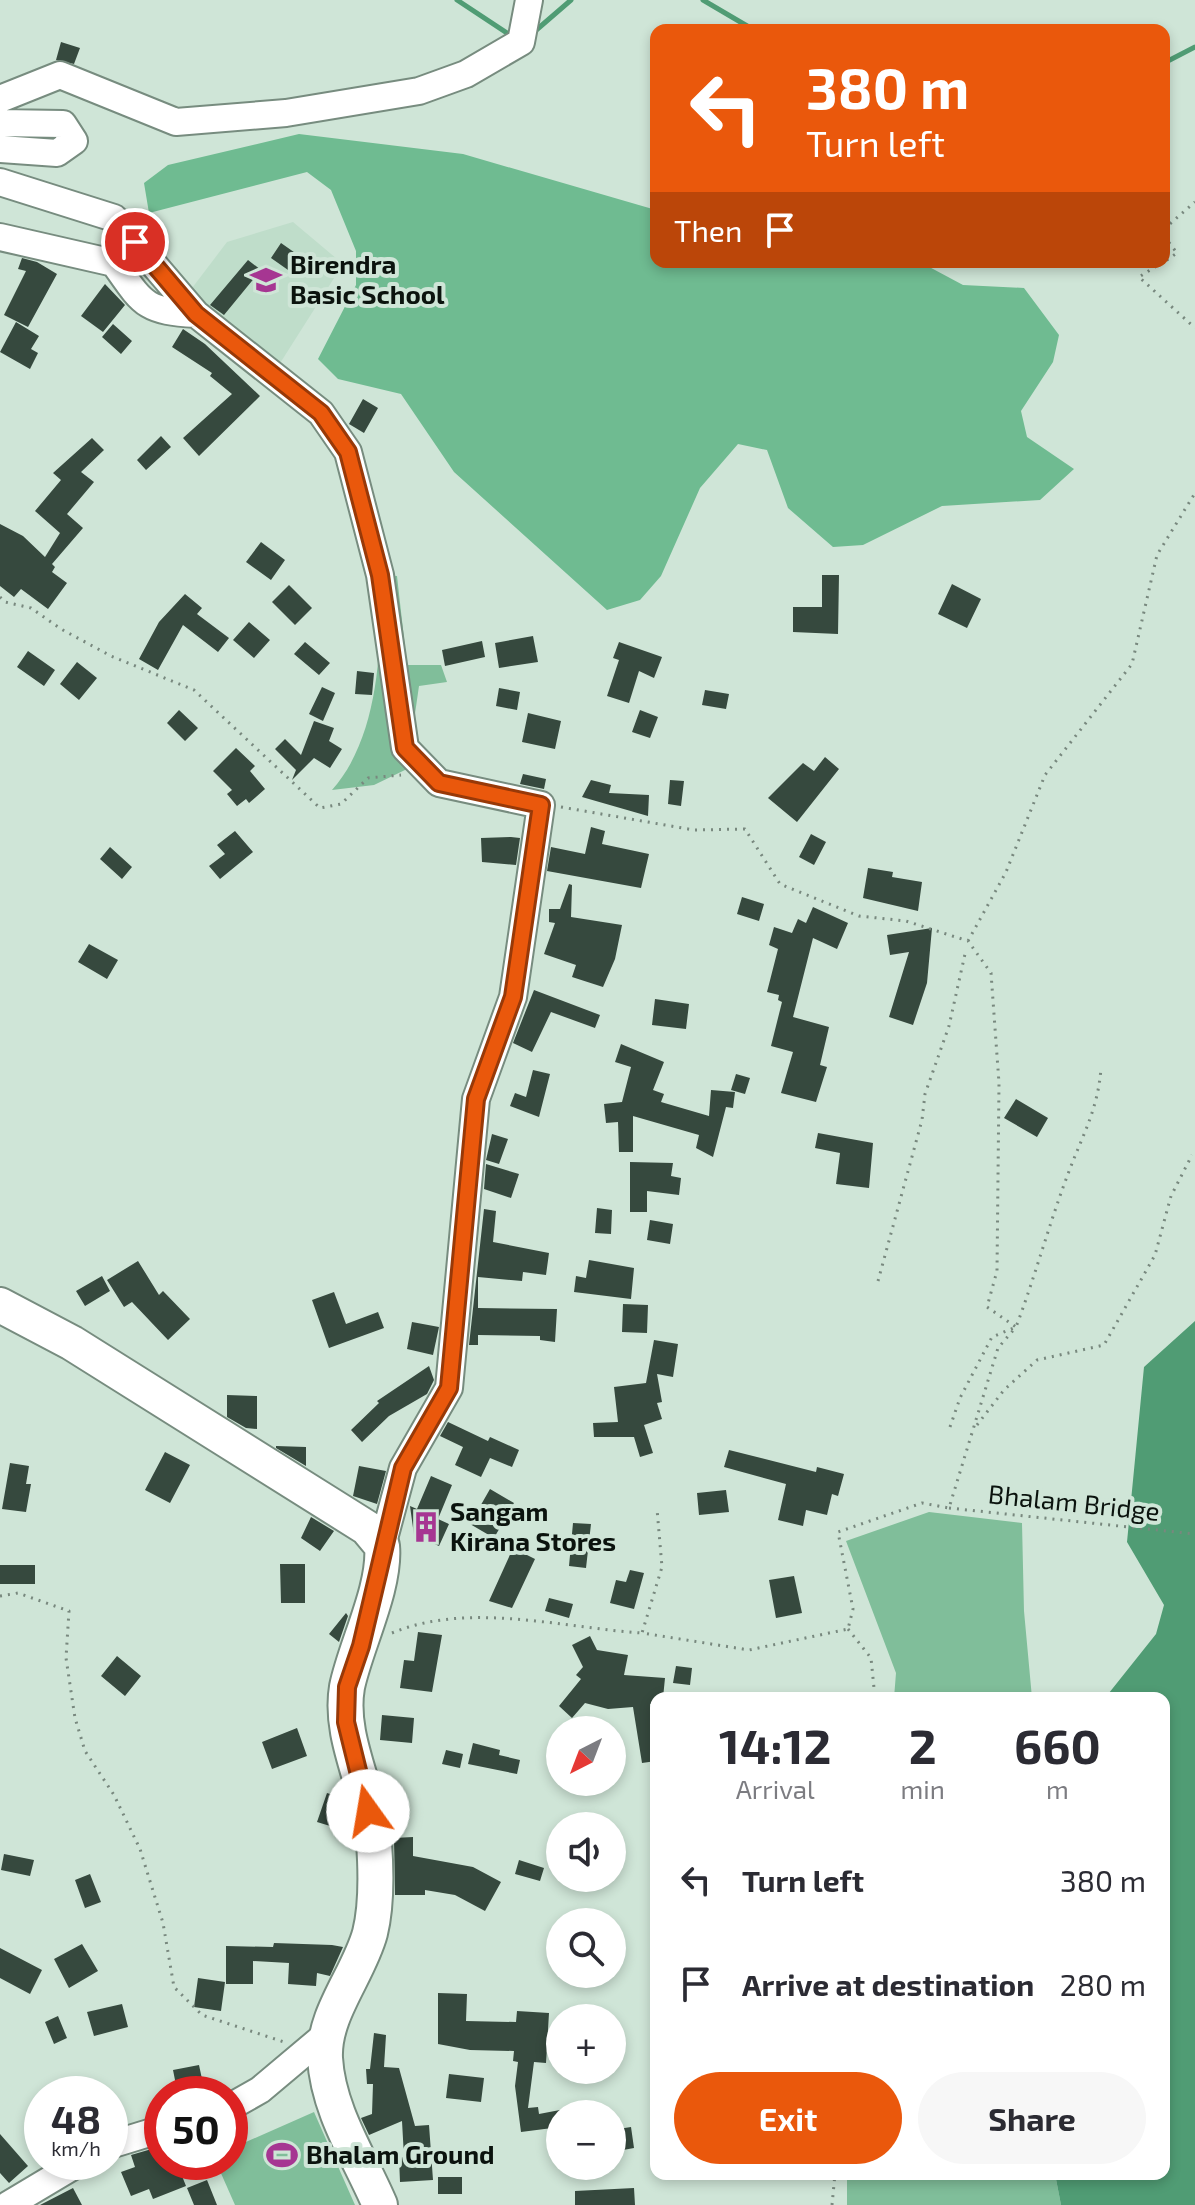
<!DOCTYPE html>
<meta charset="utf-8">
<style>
body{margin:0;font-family:"Exo 2",sans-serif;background:#f7f7f7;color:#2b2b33;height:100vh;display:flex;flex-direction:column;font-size:30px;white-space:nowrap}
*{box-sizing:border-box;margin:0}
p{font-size:26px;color:#7c7c81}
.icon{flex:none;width:44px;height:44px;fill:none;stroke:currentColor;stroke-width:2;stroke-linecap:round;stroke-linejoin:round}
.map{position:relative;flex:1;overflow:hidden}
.side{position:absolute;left:650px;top:1692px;width:520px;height:488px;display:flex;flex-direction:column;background:#fff;border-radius:16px;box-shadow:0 4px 12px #0003}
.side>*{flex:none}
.banner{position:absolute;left:650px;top:24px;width:520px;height:244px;border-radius:16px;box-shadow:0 4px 12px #0003;background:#ea580c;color:#fff;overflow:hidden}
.needle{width:52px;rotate:222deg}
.controls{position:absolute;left:546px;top:1716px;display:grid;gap:16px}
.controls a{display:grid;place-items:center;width:80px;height:80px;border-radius:50%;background:#fff;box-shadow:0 4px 12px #0003;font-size:40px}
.speed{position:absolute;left:24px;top:2076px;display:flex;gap:16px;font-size:40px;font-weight:700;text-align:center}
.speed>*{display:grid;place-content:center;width:104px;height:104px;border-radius:50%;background:#fff;box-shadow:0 4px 12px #0003;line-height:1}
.speed small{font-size:20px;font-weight:400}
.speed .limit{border:12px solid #d22;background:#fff;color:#111}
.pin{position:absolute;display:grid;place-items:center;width:68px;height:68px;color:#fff;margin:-34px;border:4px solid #fff;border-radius:50%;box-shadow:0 2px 8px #0007}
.me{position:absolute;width:88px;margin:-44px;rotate:347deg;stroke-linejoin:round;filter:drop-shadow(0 0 6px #0008)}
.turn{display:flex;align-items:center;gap:28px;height:168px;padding:0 24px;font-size:36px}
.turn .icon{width:104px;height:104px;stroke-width:2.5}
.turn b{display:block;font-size:56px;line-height:68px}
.then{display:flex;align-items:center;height:76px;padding:0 24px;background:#0003;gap:16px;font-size:30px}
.eta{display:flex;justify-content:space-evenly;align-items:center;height:136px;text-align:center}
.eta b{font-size:48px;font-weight:700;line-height:56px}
.action{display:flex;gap:16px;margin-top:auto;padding:16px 24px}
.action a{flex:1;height:92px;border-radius:48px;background:#ea580c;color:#fff;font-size:32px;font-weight:700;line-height:92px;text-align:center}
.action a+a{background:#f7f7f7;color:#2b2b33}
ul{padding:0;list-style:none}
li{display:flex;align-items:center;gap:24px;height:104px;padding:0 24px}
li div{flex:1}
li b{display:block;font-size:30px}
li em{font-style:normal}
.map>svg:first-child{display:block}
</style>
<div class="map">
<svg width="1195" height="2205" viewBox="0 0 1195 2205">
<rect width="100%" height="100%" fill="#cfe5d7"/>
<path fill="#bfddca" d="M 293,222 L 343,264 L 277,368 L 186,296 L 227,242 Z"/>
<path fill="#80be9a" d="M 380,575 L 397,576 L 407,665 L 441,665 L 447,682 L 419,686 L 407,769 L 374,785 L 332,790 C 380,736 382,645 380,575 Z
M 929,1512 L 1022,1523 L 1024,1611 L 1032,1698 L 894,1698 L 896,1673 L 846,1541 Z
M 314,2112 L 355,2205 L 235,2205 L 216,2162 L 230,2162 L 230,2149 Z
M 847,2174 L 1055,2174 L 1061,2205 L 847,2205 Z"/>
<path fill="#6fbb91" d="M 299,134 L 463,154 L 656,210 L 656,262 L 920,262 L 963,285 L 1024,288 L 1059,335 L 1053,362 L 1021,411 L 1027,437 L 1074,469 L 1040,500 L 942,506 L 863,545 L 833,547 L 788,508 L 767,450 L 738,444 L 700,488 L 661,576 L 640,600 L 607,610 L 454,472 L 401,394 L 338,379 L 318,359 L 356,285 L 356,251 L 331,190 L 307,172 L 149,213 L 144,183 L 168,165 Z"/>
<path fill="#509c74" d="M 1195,1321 L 1195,2205 L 1061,2205 L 1055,2174 L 1164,2174 L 1164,1698 L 1105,1698 L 1156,1634 L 1164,1605 L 1127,1542 L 1144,1367 Z"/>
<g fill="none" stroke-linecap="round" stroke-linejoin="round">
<path stroke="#509c74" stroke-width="5" d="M 457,0 L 513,37
M 703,0 L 754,30
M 534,32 L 571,0
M 1164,63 L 1195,47"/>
</g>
<path fill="#36493e" d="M 61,42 L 80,48 L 74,64 L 56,60 Z
M 281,243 L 308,262 L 298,277 L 271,258 Z
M 22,258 L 37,262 L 57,274 L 28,327 L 4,315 L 26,271 L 18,269 Z
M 248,260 L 261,270 L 224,315 L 210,305 Z
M 105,284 L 125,305 L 103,332 L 81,316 Z
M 16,322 L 39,336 L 31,349 L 38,353 L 30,369 L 0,352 Z
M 113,324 L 132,341 L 121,354 L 102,337 Z
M 183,329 L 205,344 L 260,396 L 199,456 L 183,438 L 232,394 L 210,376 L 212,373 L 172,347 Z
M 363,399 L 378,408 L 364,433 L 349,424 Z
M 161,436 L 171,447 L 146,470 L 137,460 Z
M 92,438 L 104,450 L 81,472 L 94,482 L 67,514 L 83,528 L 52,564 L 55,567 L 52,572 L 67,583 L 48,609 L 21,589 L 14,597 L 0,586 L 0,524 L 23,536 L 45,557 L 60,533 L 35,511 L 61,480 L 53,473 Z
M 261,542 L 285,560 L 271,580 L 246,562 Z
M 822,575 L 839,575 L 838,634 L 793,632 L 793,607 L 822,607 Z
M 952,584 L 981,599 L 967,628 L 938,614 Z
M 289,585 L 312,608 L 295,625 L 272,602 Z
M 185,594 L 202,608 L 197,614 L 229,638 L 218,652 L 183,625 L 158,670 L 139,659 L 159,622 Z
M 249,622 L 270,640 L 254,658 L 233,640 Z
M 533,636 L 538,662 L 499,668 L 495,643 Z
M 482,641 L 485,657 L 445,666 L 442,650 Z
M 305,642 L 330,663 L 319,675 L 294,654 Z
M 619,642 L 662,657 L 654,678 L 639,671 L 629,703 L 607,696 L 619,660 L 613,658 Z
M 28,651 L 55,670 L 44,686 L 17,667 Z
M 77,662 L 97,678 L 79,700 L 60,684 Z
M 357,671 L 374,673 L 372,695 L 355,694 Z
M 322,687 L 335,693 L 323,721 L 309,714 Z
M 499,688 L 520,692 L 517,710 L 496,706 Z
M 705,690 L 729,694 L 726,709 L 702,705 Z
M 179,710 L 198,728 L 185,741 L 167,723 Z
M 640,710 L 658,717 L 650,738 L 632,732 Z
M 528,713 L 561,721 L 555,749 L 522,742 Z
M 314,721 L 334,728 L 329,741 L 342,749 L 330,768 L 314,758 L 292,780 L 296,770 L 275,749 L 285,739 L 301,755 Z
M 236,748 L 255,766 L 250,771 L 265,789 L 249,803 L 246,799 L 237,806 L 227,794 L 232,790 L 213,771 Z
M 825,757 L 839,769 L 797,822 L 768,798 L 803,763 L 814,771 Z
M 523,774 L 546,779 L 544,789 L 520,784 Z
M 591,780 L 611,785 L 609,793 L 649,795 L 648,816 L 582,797 Z
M 670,780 L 684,781 L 681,806 L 668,804 Z
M 591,827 L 605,831 L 602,844 L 649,854 L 641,888 L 547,871 L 551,847 L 585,854 Z
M 235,831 L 253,852 L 220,879 L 209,866 L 225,854 L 217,845 Z
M 811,834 L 826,842 L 814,865 L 799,857 Z
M 511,837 L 520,838 L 516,865 L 482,862 L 481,838 Z
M 110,847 L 132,867 L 122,879 L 100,859 Z
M 868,868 L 893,872 L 892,877 L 922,882 L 918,911 L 863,898 Z
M 569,884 L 572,885 L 571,917 L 622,925 L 615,959 L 603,987 L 572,977 L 576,965 L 544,954 L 555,923 L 549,922 L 549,909 L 560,909 Z
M 742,897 L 764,904 L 759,921 L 737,914 Z
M 813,907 L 848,923 L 837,949 L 813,938 L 793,1017 L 829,1027 L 820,1065 L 827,1067 L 816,1102 L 781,1093 L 793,1052 L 771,1046 L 782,1002 L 778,1000 L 779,995 L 767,992 L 778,949 L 769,945 L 774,927 L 792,933 L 798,919 L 806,923 Z
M 932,928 L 927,983 L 913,1025 L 889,1017 L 909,952 L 890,955 L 887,935 Z
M 89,944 L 118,960 L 107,979 L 78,962 Z
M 534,990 L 600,1015 L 595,1028 L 551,1012 L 532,1052 L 513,1043 Z
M 655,999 L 689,1004 L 686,1029 L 652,1025 Z
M 621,1044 L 664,1062 L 653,1090 L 664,1094 L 661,1102 L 709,1116 L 711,1090 L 735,1092 L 733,1108 L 726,1107 L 713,1157 L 696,1148 L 699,1135 L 633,1116 L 633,1152 L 619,1152 L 618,1122 L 606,1123 L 604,1104 L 622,1102 L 631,1067 L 615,1062 Z
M 533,1070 L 550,1074 L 539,1117 L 510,1106 L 515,1093 L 526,1097 Z
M 736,1074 L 750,1078 L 745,1094 L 731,1090 Z
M 1016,1099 L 1048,1118 L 1037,1137 L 1004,1118 Z
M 818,1133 L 873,1143 L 869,1188 L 836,1184 L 840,1153 L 815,1148 Z
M 492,1134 L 508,1139 L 499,1164 L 486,1160 Z
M 630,1162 L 673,1163 L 671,1176 L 681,1178 L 679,1195 L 647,1191 L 647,1212 L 630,1212 Z
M 486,1164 L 519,1174 L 511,1198 L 484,1189 Z
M 597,1208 L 612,1210 L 611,1234 L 595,1233 Z
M 484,1209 L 496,1211 L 493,1242 L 549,1253 L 546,1275 L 523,1272 L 522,1281 L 478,1277 L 478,1308 L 557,1309 L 555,1342 L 540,1340 L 540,1336 L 478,1335 L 478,1345 L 469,1345 Z
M 650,1220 L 673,1224 L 670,1244 L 647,1240 Z
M 589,1260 L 634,1268 L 631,1299 L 574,1292 L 576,1276 L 586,1278 Z
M 138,1261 L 159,1295 L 163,1291 L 190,1319 L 168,1340 L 132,1302 L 124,1307 L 107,1280 Z
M 102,1276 L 110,1291 L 85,1306 L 76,1291 Z
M 334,1292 L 346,1324 L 378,1312 L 384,1328 L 329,1348 L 312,1300 Z
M 623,1304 L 648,1305 L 647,1333 L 622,1332 Z
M 412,1322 L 439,1327 L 433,1355 L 407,1349 Z
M 654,1340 L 678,1344 L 673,1377 L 657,1374 L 662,1402 L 657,1403 L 662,1419 L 644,1425 L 653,1453 L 640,1457 L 634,1437 L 594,1437 L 593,1423 L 618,1422 L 614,1387 L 646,1383 Z
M 429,1366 L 434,1380 L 427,1394 L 389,1416 L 362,1442 L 351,1430 L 379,1403 L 377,1401 Z
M 227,1395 L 257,1396 L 257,1429 L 246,1428 L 227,1417 Z
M 448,1422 L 488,1441 L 490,1437 L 519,1450 L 512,1467 L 490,1458 L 481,1477 L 455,1465 L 463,1447 L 440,1436 Z
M 276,1446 L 306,1447 L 306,1466 L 276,1448 Z
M 729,1450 L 816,1472 L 817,1467 L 844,1474 L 838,1496 L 832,1494 L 827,1515 L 806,1510 L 803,1526 L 778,1520 L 786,1484 L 724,1467 Z
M 165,1452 L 190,1465 L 170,1503 L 145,1490 Z
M 10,1463 L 29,1466 L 26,1484 L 31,1484 L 26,1512 L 2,1509 Z
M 359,1466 L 386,1471 L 377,1504 L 353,1496 Z
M 431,1476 L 452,1485 L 438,1519 L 449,1524 L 439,1546 L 414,1535 L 410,1506 L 417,1509 Z
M 490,1489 L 514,1503 L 494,1538 L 470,1524 Z
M 726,1490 L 729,1512 L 699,1515 L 697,1493 Z
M 311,1517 L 334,1531 L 320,1551 L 301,1538 Z
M 573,1523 L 591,1524 L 586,1568 L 569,1566 Z
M 513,1548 L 535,1559 L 512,1608 L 489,1601 Z
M 280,1564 L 305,1564 L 305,1603 L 281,1603 Z
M 0,1565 L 35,1565 L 35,1584 L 0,1584 Z
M 630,1570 L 644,1573 L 634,1609 L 610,1603 L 616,1580 L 626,1582 Z
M 794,1576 L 802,1613 L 776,1618 L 769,1580 Z
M 549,1598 L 573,1604 L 569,1618 L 545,1611 Z
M 346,1613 L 348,1616 L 339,1642 L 329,1634 Z
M 418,1632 L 442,1635 L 432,1692 L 400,1688 L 404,1660 L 414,1661 Z
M 590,1636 L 597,1650 L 628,1655 L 624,1675 L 665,1678 L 663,1698 L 656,1698 L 656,1705 L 650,1704 L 656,1761 L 642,1763 L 633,1707 L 608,1709 L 585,1703 L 572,1718 L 559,1706 L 581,1679 L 576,1675 L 583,1667 L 572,1645 Z
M 117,1656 L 141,1676 L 125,1696 L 101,1676 Z
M 676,1666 L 692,1668 L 690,1685 L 673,1683 Z
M 382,1715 L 414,1718 L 412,1743 L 380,1740 Z
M 297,1728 L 307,1756 L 272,1769 L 262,1742 Z
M 473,1743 L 500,1750 L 499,1755 L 520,1760 L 517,1774 L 468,1764 Z
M 446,1750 L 463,1754 L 460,1768 L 442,1764 Z
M 327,1793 L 345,1799 L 348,1807 L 340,1829 L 317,1822 Z
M 413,1837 L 413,1856 L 473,1867 L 501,1882 L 485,1911 L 455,1895 L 425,1890 L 425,1895 L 395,1895 L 394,1838 Z
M 4,1854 L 34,1860 L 30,1876 L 1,1870 Z
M 519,1860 L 544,1868 L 540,1881 L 515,1874 Z
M 90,1874 L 101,1902 L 85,1908 L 75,1880 Z
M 274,1943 L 332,1945 L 343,1947 L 330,1976 L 317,1973 L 316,1986 L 288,1984 L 289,1963 L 253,1961 L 253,1984 L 226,1984 L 226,1946 L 273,1947 Z
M 82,1944 L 98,1971 L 69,1988 L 54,1959 Z
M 0,1948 L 42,1970 L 30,1994 L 0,1978 Z
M 198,1978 L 225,1982 L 221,2011 L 194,2007 Z
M 438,1993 L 467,1994 L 466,2021 L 516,2022 L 517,2011 L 549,2013 L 546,2063 L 534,2062 L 528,2108 L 538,2107 L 539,2114 L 560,2110 L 560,2127 L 521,2132 L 515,2086 L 518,2062 L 513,2061 L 514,2051 L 470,2050 L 438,2044 Z
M 122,2004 L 128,2027 L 94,2036 L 87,2012 Z
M 58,2016 L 67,2038 L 54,2044 L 45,2022 Z
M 374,2033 L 386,2035 L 384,2067 L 399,2068 L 415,2126 L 429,2125 L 433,2180 L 400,2182 L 399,2158 L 404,2157 L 402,2121 L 369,2135 L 361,2118 L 372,2114 L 373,2084 L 367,2084 L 366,2069 L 370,2069 Z
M 199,2065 L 202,2079 L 176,2085 L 173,2070 Z
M 449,2074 L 484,2078 L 481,2102 L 446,2098 Z
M 631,2127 L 634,2148 L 612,2152 L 612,2130 Z
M 0,2134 L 28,2166 L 9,2183 L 0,2173 Z
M 162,2146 L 162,2162 L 178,2166 L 186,2186 L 153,2199 L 149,2189 L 131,2196 L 121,2172 L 135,2167 L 131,2155 Z
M 438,2177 L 462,2177 L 462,2194 L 438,2194 Z
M 207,2180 L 217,2205 L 194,2205 L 187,2188 Z
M 73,2188 L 82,2205 L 40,2205 Z
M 634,2188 L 635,2205 L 575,2205 L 575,2191 Z"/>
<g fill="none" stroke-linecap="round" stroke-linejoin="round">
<defs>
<path id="minor" d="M 0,99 L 60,75 L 176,122 L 286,113 L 419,91 L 466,74 L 521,42 L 529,0
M 0,123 L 63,124 L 74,141 L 57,153 L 0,149
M 0,182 L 114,218 L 196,314 L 321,413 L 348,452 L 380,575 L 405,748 L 439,783 L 541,805 L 513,997 L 476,1099 L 449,1388 L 403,1468 L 382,1546
M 0,237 L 114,263 C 143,304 144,311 196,314
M 230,2107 L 260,2090 L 329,2032
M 110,2145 L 162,2129
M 8,2205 L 80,2162"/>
<path id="major" d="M 0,1305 L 72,1343 L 367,1528 L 382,1546 C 386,1587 355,1647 347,1687 C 338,1739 371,1790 374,1842 C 376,1870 377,1905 370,1933 C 359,1974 323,2014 325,2058 C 328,2111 360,2158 380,2205"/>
</defs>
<use href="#minor" stroke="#778c7f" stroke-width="30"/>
<use href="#major" stroke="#778c7f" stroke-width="38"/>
<path stroke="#78887e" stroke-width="3" stroke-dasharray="2 6" stroke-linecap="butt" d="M 1164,229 L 1195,202
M 1164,236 L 1177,253 L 1164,262
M 1163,262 L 1139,277 L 1195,328
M 0,597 L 5,602 L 31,608 L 61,629 L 111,656 L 194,690 L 320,808 L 341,804 L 368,778 L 401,775
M 561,807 L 694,830 L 745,829 L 780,884 L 859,916 L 906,921 L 968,941 L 991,973 L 999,1083 L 997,1271 L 987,1307 L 1016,1327 L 998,1348 L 949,1508 L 922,1503 L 838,1532 L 853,1609 L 848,1629 L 749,1650 L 642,1633 L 662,1567 L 657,1509
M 968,941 L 1006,872 L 1045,775 L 1132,664 L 1157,555 L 1195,493
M 878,1281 L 922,1120 L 925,1094 L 949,1026 L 965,954
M 977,1425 L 1004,1390 L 1037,1360 L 1104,1345 L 1155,1255 L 1171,1196 L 1192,1155
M 950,1427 L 960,1398 L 992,1337 L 1016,1327 C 1035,1277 1049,1224 1068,1174 C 1082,1136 1098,1110 1101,1068
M 949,1508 L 1195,1534
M 0,1596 L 18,1593 L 69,1611 L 66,1658 L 75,1718 L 85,1751 L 114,1795 L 140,1849 L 163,1923 L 174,1987 L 202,2015 L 284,2042
M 848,1629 L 871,1658 L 875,1698
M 392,1633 C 468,1601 563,1628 642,1633
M 832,2205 L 835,2174"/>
<use href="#minor" stroke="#fff" stroke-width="26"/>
<use href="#major" stroke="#fff" stroke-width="34"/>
</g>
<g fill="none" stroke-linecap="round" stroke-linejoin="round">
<defs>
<path id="route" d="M 135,242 L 196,314 L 321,413 L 348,452 L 380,575 L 405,748 L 439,783 L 541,805 L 513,997 L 476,1099 L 449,1388 L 403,1468 L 361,1646 L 347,1687 L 346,1722 L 368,1811"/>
</defs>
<use href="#route" stroke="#983908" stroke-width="20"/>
<use href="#route" stroke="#ea580c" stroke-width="14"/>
</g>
<defs>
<symbol id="school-bare" viewBox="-9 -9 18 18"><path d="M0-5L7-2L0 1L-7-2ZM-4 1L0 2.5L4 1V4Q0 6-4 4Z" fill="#a63692" stroke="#cfe5d7" stroke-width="2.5" paint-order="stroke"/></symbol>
<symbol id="building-bare" viewBox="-9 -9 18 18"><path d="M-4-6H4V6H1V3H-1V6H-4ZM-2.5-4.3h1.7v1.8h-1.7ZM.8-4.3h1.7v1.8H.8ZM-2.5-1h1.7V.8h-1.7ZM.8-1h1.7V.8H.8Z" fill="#a63692" stroke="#cfe5d7" stroke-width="2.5" paint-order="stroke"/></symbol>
<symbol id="stadium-bare" viewBox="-9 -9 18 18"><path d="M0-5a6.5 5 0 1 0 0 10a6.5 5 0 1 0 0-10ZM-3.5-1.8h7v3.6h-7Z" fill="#a63692" stroke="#cfe5d7" stroke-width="2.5" paint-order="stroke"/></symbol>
</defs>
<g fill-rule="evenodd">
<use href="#school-bare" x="244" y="258" width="44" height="44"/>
<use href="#building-bare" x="404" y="1505" width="44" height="44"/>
<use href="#stadium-bare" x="260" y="2133" width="44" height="44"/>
</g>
<g text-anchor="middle" stroke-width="8" stroke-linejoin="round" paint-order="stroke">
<g font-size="26" font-weight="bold" fill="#0b130e" stroke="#cfe5d7" text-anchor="start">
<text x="290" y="274">Birendra<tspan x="290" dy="30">Basic School</tspan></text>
<text x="450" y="1521">Sangam<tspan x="450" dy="30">Kirana Stores</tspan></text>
<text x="306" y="2164">Bhalam Ground</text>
</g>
<g font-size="26" fill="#0b130e" stroke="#cfe5d7">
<text transform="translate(1074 1503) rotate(6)" y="9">Bhalam Bridge</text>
</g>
</g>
</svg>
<div class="controls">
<a><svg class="needle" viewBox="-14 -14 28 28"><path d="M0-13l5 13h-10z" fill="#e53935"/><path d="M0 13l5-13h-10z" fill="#7c7c81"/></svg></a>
<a><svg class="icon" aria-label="sound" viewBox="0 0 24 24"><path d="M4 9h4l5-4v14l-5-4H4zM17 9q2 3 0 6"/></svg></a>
<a><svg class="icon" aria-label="search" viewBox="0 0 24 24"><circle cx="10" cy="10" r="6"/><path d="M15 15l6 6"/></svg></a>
<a>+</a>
<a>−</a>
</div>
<div class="speed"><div>48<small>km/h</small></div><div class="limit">50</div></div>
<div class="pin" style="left:135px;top:242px;background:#d93025"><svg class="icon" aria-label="arrive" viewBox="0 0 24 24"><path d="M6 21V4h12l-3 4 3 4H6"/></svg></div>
<svg class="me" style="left:368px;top:1811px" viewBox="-20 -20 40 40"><circle r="19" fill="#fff"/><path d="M0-13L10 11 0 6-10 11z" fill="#ea580c"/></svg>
<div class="banner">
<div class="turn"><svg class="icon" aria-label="left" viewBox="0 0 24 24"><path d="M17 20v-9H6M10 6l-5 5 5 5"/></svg><div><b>380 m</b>Turn left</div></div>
<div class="then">Then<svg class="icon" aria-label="arrive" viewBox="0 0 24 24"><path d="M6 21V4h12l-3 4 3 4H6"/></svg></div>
</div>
<section class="side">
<div class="eta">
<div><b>14:12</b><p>Arrival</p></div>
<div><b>2</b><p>min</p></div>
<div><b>660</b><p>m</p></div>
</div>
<ul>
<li><svg class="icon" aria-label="left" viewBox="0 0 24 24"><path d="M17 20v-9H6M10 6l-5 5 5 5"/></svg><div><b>Turn left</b></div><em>380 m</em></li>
<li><svg class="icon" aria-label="arrive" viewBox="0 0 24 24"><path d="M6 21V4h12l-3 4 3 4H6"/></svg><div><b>Arrive at destination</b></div><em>280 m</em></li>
</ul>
<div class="action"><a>Exit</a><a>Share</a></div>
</section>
</div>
